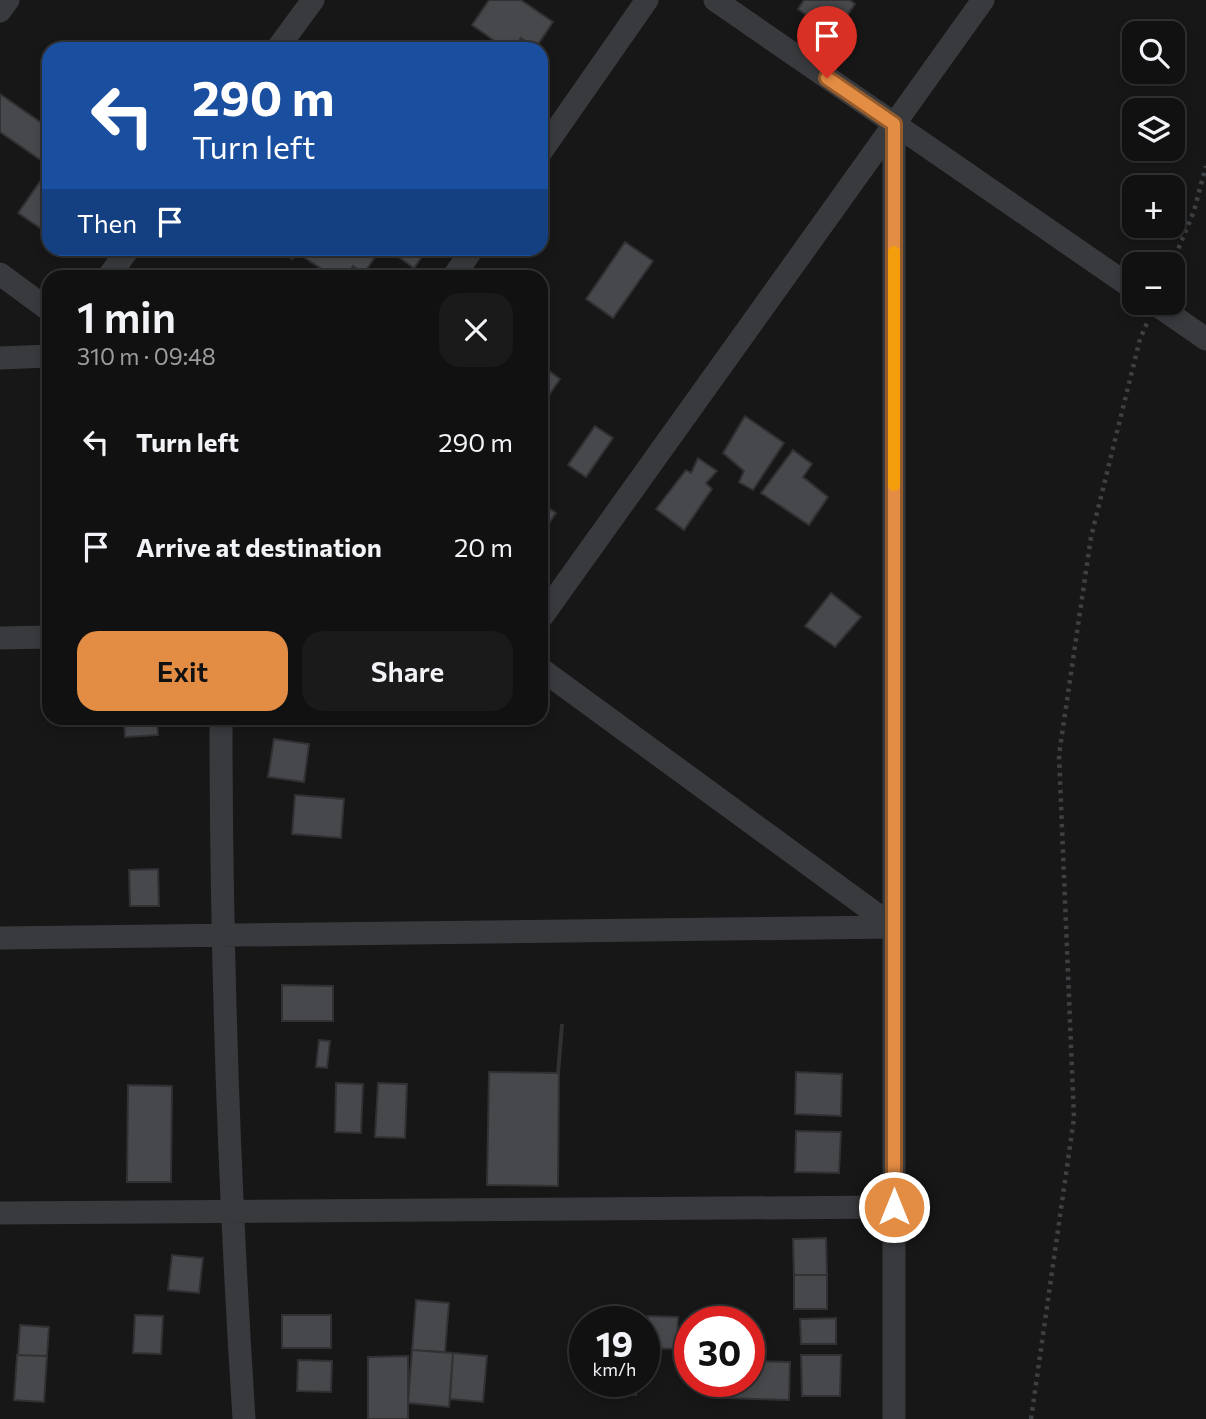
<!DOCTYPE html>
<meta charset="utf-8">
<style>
body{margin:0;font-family:Commissioner,sans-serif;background:#1a1a1b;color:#f1f3f6;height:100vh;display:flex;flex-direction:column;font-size:26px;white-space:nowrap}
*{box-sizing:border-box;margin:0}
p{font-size:23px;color:#9c9d9f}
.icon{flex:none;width:38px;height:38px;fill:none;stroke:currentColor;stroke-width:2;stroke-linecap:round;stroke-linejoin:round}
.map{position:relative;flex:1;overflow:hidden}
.sheet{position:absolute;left:42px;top:270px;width:506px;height:455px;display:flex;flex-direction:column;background:#111112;border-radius:21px;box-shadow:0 4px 10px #0003,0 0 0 2px #303132}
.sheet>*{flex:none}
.hud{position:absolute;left:42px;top:42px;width:506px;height:214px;border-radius:21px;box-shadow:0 4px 10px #0003,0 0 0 2px #303132;background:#1a4fa0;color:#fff;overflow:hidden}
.tools{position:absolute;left:1122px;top:21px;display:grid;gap:14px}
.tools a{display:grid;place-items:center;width:63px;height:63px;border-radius:14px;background:#111112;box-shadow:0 4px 10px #0003,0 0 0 2px #303132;font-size:35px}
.speed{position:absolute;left:569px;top:1306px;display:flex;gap:14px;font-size:35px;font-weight:700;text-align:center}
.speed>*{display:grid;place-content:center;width:91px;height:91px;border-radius:50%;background:#111112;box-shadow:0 4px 10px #0003,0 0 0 2px #303132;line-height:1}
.speed small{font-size:18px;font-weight:400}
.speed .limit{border:10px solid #d22;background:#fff;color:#111}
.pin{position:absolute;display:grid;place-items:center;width:60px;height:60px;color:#fff;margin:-72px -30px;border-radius:50% 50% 50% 0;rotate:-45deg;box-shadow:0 0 7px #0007}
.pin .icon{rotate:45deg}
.me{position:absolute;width:77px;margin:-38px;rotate:0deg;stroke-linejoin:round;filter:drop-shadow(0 0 5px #0008)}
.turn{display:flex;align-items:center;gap:24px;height:147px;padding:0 35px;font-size:32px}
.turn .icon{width:91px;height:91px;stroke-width:2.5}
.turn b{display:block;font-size:49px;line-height:60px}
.then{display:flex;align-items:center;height:66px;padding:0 35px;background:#0003;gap:14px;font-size:26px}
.round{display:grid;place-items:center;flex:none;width:74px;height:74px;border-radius:21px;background:#1a1a1b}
.headline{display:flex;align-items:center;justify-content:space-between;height:119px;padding:0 35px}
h1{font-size:42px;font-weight:600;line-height:52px}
.cta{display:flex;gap:14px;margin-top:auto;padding:14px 35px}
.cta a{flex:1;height:80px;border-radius:21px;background:#e38c44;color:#111;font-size:28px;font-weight:600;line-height:80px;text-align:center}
.cta a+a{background:#1a1a1b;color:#f1f3f6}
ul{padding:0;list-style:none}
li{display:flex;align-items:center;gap:21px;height:105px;padding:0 35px}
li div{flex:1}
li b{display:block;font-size:26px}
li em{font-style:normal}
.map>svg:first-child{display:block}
</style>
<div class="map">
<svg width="1206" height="1419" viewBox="0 0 1206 1419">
<rect width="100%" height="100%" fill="#171718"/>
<path fill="#46484b" stroke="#313134" stroke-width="2" d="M 489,0 L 521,0 L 553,22 L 535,49 L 521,38 L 514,49 L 506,49 L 472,25 Z
M 804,0 L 850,0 L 855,4 L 834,35 L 798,9 Z
M 0,94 L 49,128 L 49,150 L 42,161 L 0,132 Z
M 41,180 L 49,185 L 49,234 L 18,213 Z
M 625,242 L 653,261 L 613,318 L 586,299 Z
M 277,248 L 299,248 L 292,259 Z
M 312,248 L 377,248 L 380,250 L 364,273 L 353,266 L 346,276 L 333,276 L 305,258 Z
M 386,248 L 428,248 L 414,268 Z
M 541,365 L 560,379 L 541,407 Z
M 745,416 L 784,443 L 753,490 L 739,482 L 744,471 L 723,453 Z
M 595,426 L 613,438 L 586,477 L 568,465 Z
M 793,450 L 812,464 L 803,477 L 828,497 L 809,525 L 761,493 Z
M 698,458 L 717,471 L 706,483 L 712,489 L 684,530 L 656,509 L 686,470 L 691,473 Z
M 541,503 L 556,513 L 545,529 L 541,527 Z
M 831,593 L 861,617 L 835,647 L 805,626 Z
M 124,718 L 157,718 L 158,735 L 125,737 Z
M 274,739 L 309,744 L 304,782 L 268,777 Z
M 295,795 L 344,799 L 341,838 L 292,834 Z
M 158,869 L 159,906 L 130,906 L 129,870 Z
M 282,985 L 333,986 L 333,1021 L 282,1021 Z
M 561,1025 L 563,1025 L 559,1073 L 557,1073 Z
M 319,1040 L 330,1041 L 327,1068 L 316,1067 Z
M 489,1072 L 559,1073 L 558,1186 L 487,1185 Z
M 796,1072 L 842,1074 L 841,1116 L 795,1114 Z
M 336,1083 L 363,1084 L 361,1133 L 335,1132 Z
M 378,1083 L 407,1084 L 405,1138 L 375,1137 Z
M 128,1085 L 172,1086 L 171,1182 L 127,1182 Z
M 796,1131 L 841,1132 L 839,1173 L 795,1172 Z
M 826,1238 L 827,1275 L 794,1275 L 793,1239 Z
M 172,1255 L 203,1258 L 199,1293 L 168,1290 Z
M 794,1275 L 827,1275 L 827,1309 L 794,1309 Z
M 416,1300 L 449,1303 L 445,1352 L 412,1350 Z
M 608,1309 L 634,1318 L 632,1321 L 604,1321 Z
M 135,1315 L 163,1316 L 161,1354 L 133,1353 Z
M 282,1315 L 331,1315 L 331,1348 L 282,1348 Z
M 648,1316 L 678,1317 L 677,1349 L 648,1348 Z
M 836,1318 L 836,1344 L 801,1344 L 800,1319 Z
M 20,1325 L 49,1327 L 47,1356 L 18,1355 Z
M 412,1350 L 453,1353 L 449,1407 L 408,1403 Z
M 453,1353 L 487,1356 L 483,1402 L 450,1399 Z
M 17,1355 L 47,1356 L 44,1402 L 14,1400 Z
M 801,1355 L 841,1355 L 840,1396 L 802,1396 Z
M 408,1356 L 408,1419 L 368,1419 L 368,1357 Z
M 298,1360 L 332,1361 L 331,1392 L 297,1391 Z
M 749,1361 L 790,1362 L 789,1400 L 727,1398 L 728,1381 L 749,1381 Z
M 603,1381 L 637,1381 L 636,1395 L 603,1393 Z"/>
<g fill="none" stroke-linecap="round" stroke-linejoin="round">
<path stroke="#3e4144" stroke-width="4.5" stroke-dasharray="3.5 5" stroke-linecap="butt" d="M 1172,264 L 1194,211 L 1206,166
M 1031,1419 L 1074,1118 L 1059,755 L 1091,537 L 1140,339 L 1147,323"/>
<path stroke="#383a3d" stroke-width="23" d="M 715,0 L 1134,289
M 0,11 L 8,0
M 277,49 L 313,0
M 541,152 L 647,0
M 0,274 L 49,310
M 109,276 L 129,248
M 454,276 L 473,248
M 1154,303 L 1206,339
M 0,358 L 49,356
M 541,618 L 983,0
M 0,638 L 49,637
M 541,669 L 894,927
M 221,718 C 221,952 229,1185 244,1419
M 0,938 L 894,927
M 0,1213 L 894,1207
M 894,1419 L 894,124"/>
</g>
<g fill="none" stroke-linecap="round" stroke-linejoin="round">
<defs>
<path id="route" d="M 827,78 L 894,124 L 894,1207"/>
</defs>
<use href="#route" stroke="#945b2c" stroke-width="18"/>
<use href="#route" stroke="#e38c44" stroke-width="12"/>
<path stroke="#f59e0b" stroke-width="12" d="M 894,485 L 894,252"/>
</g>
</svg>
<div class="tools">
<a><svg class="icon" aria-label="search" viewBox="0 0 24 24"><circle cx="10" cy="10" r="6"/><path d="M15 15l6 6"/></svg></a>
<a><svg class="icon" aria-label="layers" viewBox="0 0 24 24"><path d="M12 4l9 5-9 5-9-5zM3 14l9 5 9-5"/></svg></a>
<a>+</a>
<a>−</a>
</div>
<div class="speed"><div>19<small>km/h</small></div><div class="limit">30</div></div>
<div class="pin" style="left:827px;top:78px;background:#d93025"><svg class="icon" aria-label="arrive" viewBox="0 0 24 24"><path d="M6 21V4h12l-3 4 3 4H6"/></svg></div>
<svg class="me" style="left:894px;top:1207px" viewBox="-20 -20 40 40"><circle r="17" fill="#e38c44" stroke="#fff" stroke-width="3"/><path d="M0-11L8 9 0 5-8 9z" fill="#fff"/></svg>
<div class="hud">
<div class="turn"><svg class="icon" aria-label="left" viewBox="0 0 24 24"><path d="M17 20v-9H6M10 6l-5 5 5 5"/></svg><div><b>290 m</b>Turn left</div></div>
<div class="then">Then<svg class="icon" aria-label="arrive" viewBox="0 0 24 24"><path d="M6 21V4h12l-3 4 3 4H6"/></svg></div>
</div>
<section class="sheet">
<div class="headline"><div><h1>1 min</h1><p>310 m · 09:48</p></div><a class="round"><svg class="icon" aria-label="close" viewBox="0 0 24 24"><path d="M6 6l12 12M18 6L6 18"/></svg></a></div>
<ul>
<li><svg class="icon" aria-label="left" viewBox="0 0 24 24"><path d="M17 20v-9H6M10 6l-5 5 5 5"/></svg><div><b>Turn left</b></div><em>290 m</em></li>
<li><svg class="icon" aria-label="arrive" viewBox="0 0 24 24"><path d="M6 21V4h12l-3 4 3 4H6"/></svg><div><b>Arrive at destination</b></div><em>20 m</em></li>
</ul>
<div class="cta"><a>Exit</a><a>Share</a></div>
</section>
</div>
